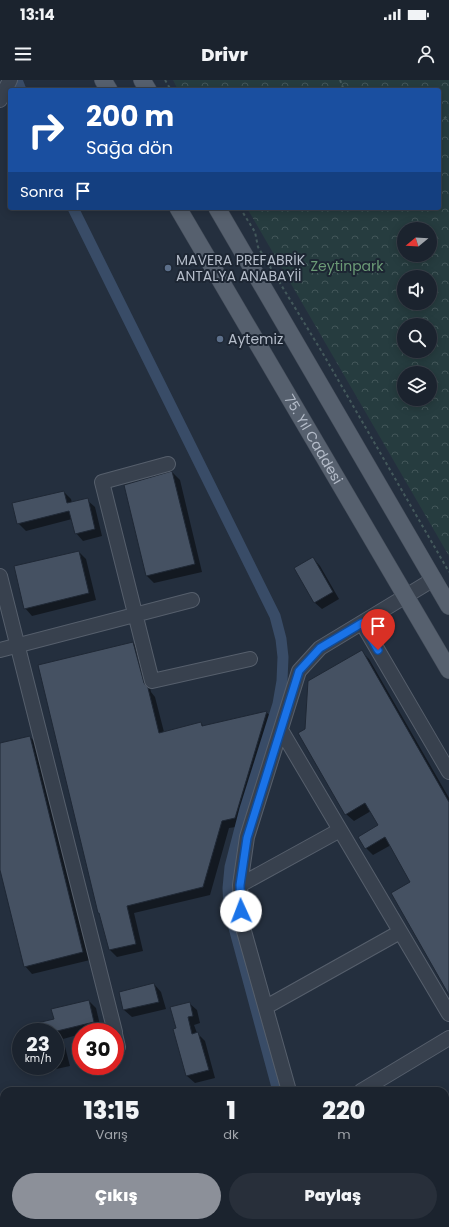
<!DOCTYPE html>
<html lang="tr">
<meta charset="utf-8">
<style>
body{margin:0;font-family:Poppins,sans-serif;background:#282f3a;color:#f1f3f6;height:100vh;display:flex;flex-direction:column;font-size:15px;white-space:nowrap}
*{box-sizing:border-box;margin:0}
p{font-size:13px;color:#a0a4aa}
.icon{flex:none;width:22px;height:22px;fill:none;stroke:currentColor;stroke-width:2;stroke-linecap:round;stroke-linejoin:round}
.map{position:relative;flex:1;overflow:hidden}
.details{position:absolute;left:0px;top:1007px;width:449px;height:140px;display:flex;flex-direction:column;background:#1b232e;border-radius:12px 12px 0 0;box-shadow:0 2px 10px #0003,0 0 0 1px #39404a}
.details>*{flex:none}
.banner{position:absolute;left:8px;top:8px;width:433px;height:122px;border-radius:4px;box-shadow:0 2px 10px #0003,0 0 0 1px #39404a;background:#1a4fa0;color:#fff;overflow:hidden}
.needle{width:26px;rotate:252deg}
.fabs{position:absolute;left:397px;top:142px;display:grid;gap:8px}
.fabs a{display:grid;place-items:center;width:40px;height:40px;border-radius:50%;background:#1b232e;box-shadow:0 2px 10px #0003,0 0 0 1px #39404a;font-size:20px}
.speed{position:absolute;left:12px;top:943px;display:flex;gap:8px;font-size:20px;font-weight:700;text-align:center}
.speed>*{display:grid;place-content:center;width:52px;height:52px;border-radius:50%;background:#1b232e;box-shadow:0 2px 10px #0003,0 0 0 1px #39404a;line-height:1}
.speed small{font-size:10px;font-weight:400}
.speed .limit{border:6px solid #d22;background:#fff;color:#111}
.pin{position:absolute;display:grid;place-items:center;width:34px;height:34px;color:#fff;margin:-41px -17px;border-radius:50% 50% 50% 0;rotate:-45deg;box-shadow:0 0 4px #0007}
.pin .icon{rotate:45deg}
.me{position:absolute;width:44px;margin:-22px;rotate:358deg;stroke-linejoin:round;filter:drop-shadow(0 0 3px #0008)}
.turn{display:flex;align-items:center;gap:14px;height:84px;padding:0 12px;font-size:18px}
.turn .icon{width:52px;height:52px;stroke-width:2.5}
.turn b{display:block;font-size:28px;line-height:34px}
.then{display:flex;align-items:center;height:38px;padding:0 12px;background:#0003;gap:8px;font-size:15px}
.eta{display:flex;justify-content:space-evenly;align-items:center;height:68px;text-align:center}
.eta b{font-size:24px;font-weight:800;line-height:28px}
.action{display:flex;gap:8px;margin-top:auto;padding:8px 12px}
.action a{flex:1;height:46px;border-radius:24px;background:#8c9099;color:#fff;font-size:16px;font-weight:800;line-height:46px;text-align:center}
.action a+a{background:#282f3a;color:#f1f3f6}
.status{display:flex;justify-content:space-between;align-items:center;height:28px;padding:0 20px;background:#1b232e;direction:ltr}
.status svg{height:11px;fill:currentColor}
header{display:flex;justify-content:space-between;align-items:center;height:52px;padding:0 12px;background:#1b232e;font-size:18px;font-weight:800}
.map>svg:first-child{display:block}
</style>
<div class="status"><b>13:14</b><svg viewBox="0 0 49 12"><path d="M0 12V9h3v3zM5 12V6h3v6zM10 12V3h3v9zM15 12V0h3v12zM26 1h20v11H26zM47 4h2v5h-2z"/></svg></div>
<header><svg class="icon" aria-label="menu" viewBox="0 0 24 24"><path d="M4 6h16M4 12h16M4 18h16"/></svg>Drivr<svg class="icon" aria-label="person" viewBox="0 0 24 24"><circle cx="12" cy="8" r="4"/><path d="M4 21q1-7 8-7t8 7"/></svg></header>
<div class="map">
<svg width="449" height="1147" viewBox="0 0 449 1147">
<defs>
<pattern id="forest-crowns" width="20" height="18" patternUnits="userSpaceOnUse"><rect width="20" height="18" fill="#263c3f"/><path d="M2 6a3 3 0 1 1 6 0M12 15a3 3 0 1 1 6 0" fill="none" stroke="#435659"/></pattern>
</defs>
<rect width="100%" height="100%" fill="#242f3e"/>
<path fill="url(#forest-crowns)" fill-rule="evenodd" d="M 173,0 L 449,0 L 449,476 L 247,128 L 439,128 L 439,10 L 178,10 ZM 404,149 L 430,149 L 430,175 L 404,175 ZM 404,197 L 430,197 L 430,223 L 404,223 ZM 404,245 L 430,245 L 430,271 L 404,271 ZM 404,293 L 430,293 L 430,319 L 404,319 Z"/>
<path fill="#0007" d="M 172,392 L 180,400 L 202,492 L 154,503 L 147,496 Z
M 64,412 L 71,419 L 72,423 L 87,420 L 95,427 L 102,456 L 83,461 L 76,453 L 72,439 L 26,451 L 18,443 Z
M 79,472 L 86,479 L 96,520 L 32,536 L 25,528 Z
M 313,478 L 320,486 L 339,519 L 322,529 L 314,522 Z
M 133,563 L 141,570 L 151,612 L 155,617 L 164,652 L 201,643 L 204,647 L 266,632 L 274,639 L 242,746 L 229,748 L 210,815 L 134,833 L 143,871 L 117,877 L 110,870 Z
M 362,572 L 369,579 L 449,718 L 449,913 L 412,802 L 391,765 L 373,775 L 366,768 L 379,746 L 371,731 L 354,741 L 346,734 L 306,650 Z
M 30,657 L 37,664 L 90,880 L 32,894 L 25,886 L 0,785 L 0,664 Z
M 154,904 L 161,912 L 166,929 L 132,937 L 124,930 L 120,913 Z
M 89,921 L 96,928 L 101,949 L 90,952 L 81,952 L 81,954 L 63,959 L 70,986 L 47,991 L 42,986 L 55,986 L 55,952 L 41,952 L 55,939 Z
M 189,923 L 197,930 L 200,943 L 194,945 L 197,953 L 205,961 L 215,998 L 195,1003 L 187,996 L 174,949 L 177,949 Z
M 4,1070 L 4,1143 L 37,1143 L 23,1147 L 0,1147 L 0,1071 Z"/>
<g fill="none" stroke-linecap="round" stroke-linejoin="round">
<path stroke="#394c67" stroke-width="11" d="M 17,0 L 21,10
M 73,128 L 275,536 L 281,559 L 283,577 L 282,601 L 278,624 L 245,729 L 230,787 L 228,808 L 229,829 L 278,1011
M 315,1143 L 316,1147"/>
</g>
<path fill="#455162" stroke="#1f2835" d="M 172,391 L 195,484 L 146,496 L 124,405 Z
M 64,411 L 67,423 L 88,418 L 95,449 L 75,454 L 69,431 L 17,444 L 12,423 Z
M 79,471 L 89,513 L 24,529 L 14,486 Z
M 313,477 L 333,512 L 314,523 L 294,488 Z
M 133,562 L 144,603 L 148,608 L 159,653 L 201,642 L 202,646 L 267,631 L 235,738 L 222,741 L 203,807 L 127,826 L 136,864 L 109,870 L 99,833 L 98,833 L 38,585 Z
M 362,570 L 449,722 L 449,915 L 391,813 L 410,802 L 385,757 L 365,769 L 358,757 L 378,745 L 365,723 L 345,735 L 298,653 L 305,649 L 308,601 Z
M 30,656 L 83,872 L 24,887 L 0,790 L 0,663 Z
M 154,903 L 159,922 L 123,930 L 119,912 Z
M 89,920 L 94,942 L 53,952 L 40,952 L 37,943 L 54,939 L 51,929 Z
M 190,922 L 193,936 L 188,937 L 192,954 L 198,952 L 209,990 L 186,996 L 173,949 L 176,948 L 170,927 Z"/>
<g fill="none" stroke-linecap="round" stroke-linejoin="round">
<defs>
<path id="minor" d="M 0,20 L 10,0
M 168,384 L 102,402 L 152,601 L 250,579
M 0,496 L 115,952
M 362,543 L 449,692
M 0,570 L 192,520
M 281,650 L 449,934
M 240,805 L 340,750
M 266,927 L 400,852
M 115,954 L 118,967
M 289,1011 L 242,844 L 240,805 L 247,757 L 299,591 L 320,568 L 434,499
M 361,1011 L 449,958
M 445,1098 L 449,1096
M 325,1143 L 326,1147
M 357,1147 L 364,1143"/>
<g id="major">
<path d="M 103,0 L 109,10"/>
<path d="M 142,0 L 148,10"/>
<path id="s1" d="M 178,128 L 449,590"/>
<path d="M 217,128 L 449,526"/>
</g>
</defs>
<use href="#minor" stroke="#565f6c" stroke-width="16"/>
<use href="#major" stroke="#414a57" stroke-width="18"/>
<path stroke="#44595c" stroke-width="2" stroke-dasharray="3 3" stroke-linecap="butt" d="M 165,0 L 171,10
M 340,0 L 344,10
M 439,42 L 449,35
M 240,128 L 255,152 L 258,167 L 322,272 L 449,492"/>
<use href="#minor" stroke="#38414e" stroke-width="14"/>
<use href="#major" stroke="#56606e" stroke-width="17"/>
</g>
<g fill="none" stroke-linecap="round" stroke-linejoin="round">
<defs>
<path id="route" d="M 241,831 L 240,805 L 247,758 L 299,591 L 320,568 L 362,543 L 378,570"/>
</defs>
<use href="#route" stroke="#114b97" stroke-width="10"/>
<use href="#route" stroke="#1a73e8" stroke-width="7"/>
</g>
<g fill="#5c6f8a" stroke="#1d2633" stroke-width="1.5">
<circle cx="168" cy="188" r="4"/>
<circle cx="220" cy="259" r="4"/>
</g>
<g text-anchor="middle" stroke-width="4" stroke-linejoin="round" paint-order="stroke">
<g font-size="14" fill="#b4bcc9" stroke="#1d2633" text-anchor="start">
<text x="176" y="185">MAVERA PREFABRİK<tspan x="176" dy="16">ANTALYA ANABAYİİ</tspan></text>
<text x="228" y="264">Aytemiz</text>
</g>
<g font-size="14" fill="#6b9a76" stroke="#1d2633">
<text x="347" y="191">Zeytinpark</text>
</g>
<g font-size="14" fill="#b4bcc9" stroke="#1d2633">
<text dy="5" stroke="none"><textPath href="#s1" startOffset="268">75. Yıl Caddesi</textPath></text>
</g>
</g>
</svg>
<div class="fabs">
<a><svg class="needle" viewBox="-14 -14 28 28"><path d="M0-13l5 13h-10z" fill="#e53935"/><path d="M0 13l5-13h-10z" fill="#a0a4aa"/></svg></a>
<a><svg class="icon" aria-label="sound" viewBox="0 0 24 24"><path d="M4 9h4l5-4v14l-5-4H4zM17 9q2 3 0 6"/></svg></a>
<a><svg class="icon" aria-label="search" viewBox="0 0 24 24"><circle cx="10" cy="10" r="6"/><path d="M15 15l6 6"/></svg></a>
<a><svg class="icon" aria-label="layers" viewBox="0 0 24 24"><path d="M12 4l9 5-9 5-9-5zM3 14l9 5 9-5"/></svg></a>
</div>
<div class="speed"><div>23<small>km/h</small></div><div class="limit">30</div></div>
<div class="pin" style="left:378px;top:570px;background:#d93025"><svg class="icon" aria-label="arrive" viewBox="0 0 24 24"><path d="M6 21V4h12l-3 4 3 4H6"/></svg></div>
<svg class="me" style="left:241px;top:831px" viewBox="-20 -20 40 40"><circle r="19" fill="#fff"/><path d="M0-13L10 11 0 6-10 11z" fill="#1a73e8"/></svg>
<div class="banner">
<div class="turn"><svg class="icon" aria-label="right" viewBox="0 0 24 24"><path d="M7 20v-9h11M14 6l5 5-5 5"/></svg><div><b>200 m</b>Sağa dön</div></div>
<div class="then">Sonra<svg class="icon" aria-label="arrive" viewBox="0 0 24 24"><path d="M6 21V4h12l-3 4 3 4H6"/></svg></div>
</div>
<section class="details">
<div class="eta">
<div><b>13:15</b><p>Varış</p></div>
<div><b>1</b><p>dk</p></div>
<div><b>220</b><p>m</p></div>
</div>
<div class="action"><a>Çıkış</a><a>Paylaş</a></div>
</section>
</div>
